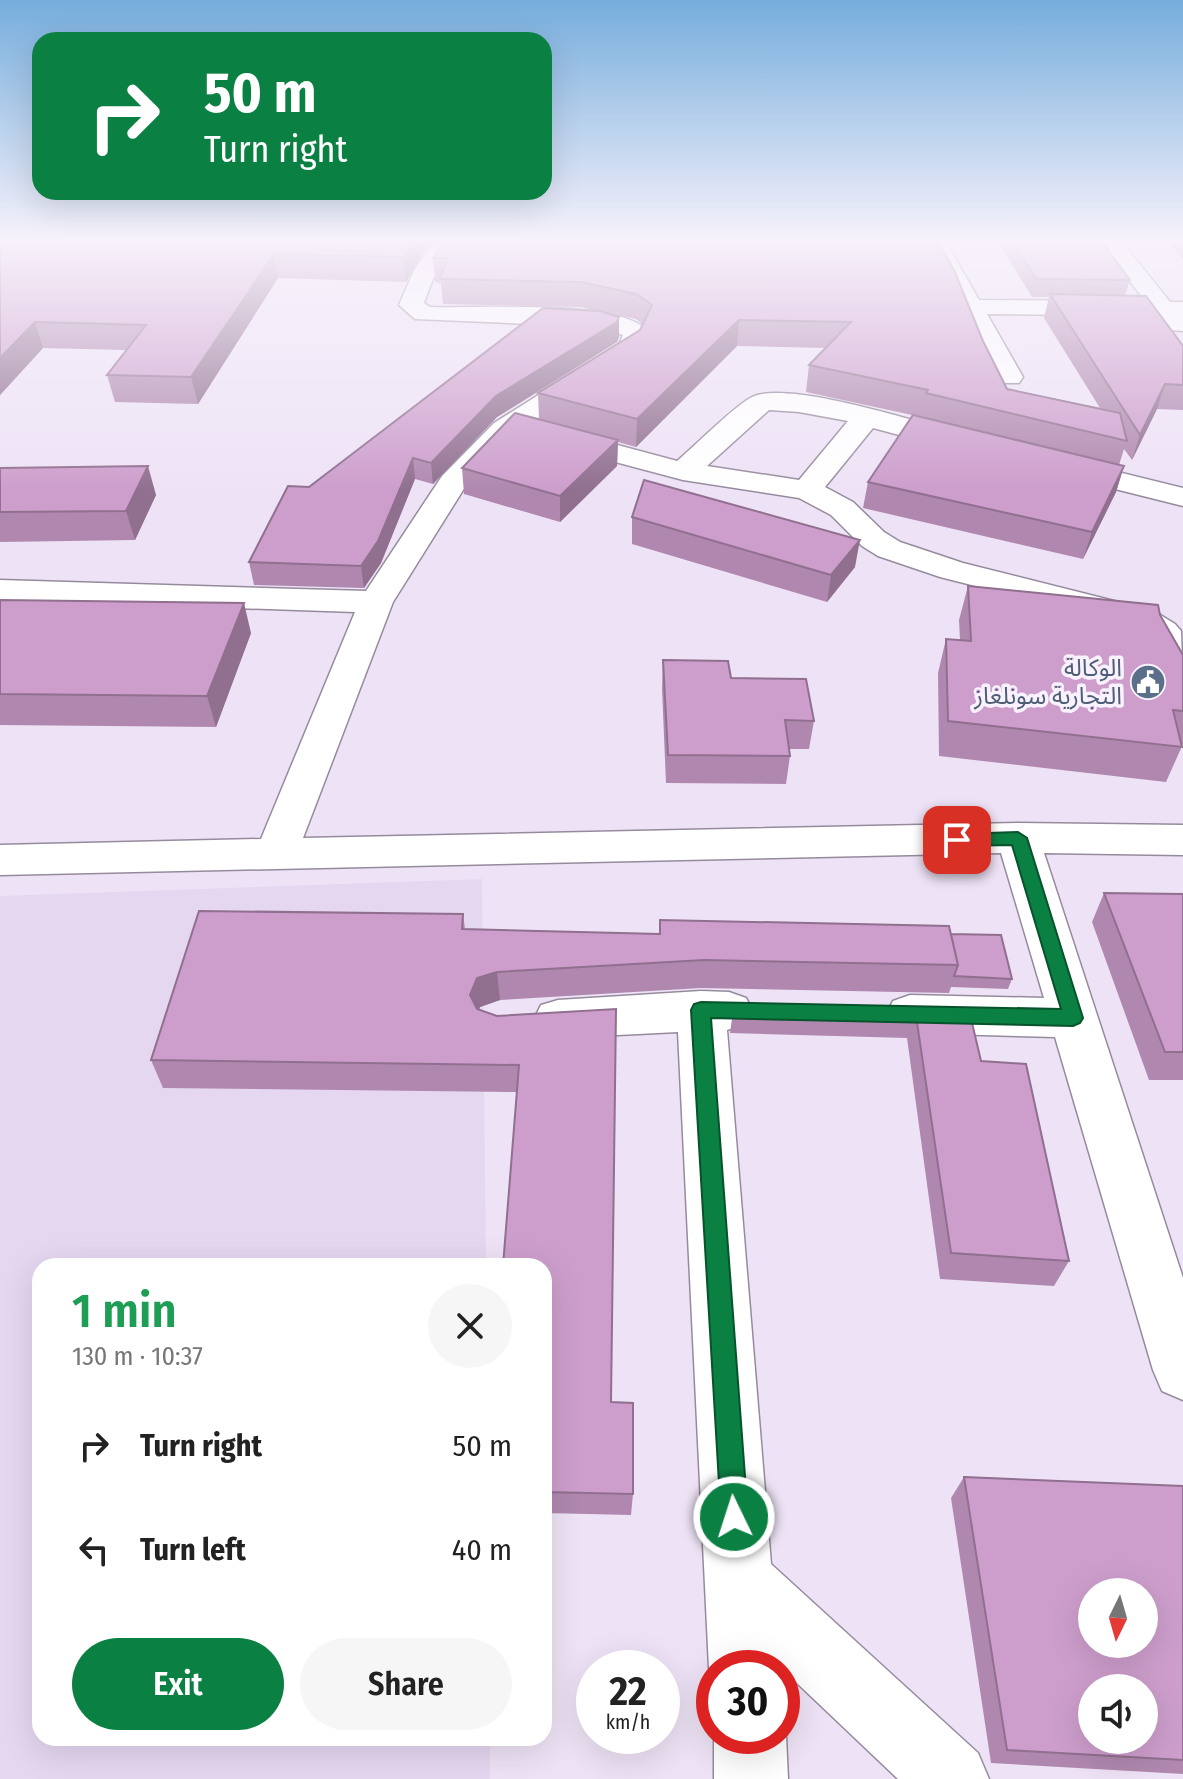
<!DOCTYPE html>
<meta charset="utf-8">
<style>
body{margin:0;font-family:"Fira Sans Condensed","Noto Sans Arabic",sans-serif;background:#f6f6f6;color:#222;height:100vh;display:flex;flex-direction:column;font-size:30px;white-space:nowrap}
*{box-sizing:border-box;margin:0}
p{font-size:26px;color:#767676}
.icon{flex:none;width:44px;height:44px;fill:none;stroke:currentColor;stroke-width:2;stroke-linecap:round;stroke-linejoin:round}
.map{position:relative;flex:1;overflow:hidden}
.drawer{position:absolute;left:32px;top:1258px;width:520px;height:488px;display:flex;flex-direction:column;background:#fff;border-radius:24px;box-shadow:0 8px 32px #0002}
.drawer>*{flex:none}
.guide{position:absolute;left:32px;top:32px;width:520px;height:168px;border-radius:24px;box-shadow:0 8px 32px #0002;background:#0b8043;color:#fff;overflow:hidden}
.needle{width:52px;rotate:185deg}
.controls{position:absolute;left:1078px;top:1578px;display:grid;gap:16px}
.controls a{display:grid;place-items:center;width:80px;height:80px;border-radius:50%;background:#fff;box-shadow:0 8px 32px #0002;font-size:40px}
.speed{position:absolute;left:576px;top:1650px;display:flex;gap:16px;font-size:40px;font-weight:700;text-align:center}
.speed>*{display:grid;place-content:center;width:104px;height:104px;border-radius:50%;background:#fff;box-shadow:0 8px 32px #0002;line-height:1}
.speed small{font-size:20px;font-weight:400}
.speed .limit{border:12px solid #d22;background:#fff;color:#111}
.pin{position:absolute;display:grid;place-items:center;width:68px;height:68px;color:#fff;margin:-34px;border-radius:16px;box-shadow:0 4px 12px #0006}
.me{position:absolute;width:88px;margin:-44px;rotate:356deg;stroke-linejoin:round;filter:drop-shadow(0 0 6px #0008)}
.turn{display:flex;align-items:center;gap:28px;height:168px;padding:0 40px;font-size:36px}
.turn .icon{width:104px;height:104px;stroke-width:2.5}
.turn b{display:block;font-size:56px;line-height:68px}
.round{display:grid;place-items:center;flex:none;width:84px;height:84px;border-radius:42px;background:#f6f6f6}
.summary{display:flex;align-items:center;justify-content:space-between;height:136px;padding:0 40px}
h1{font-size:48px;font-weight:600;line-height:60px;color:#1e9e55}
.button{display:flex;gap:16px;margin-top:auto;padding:16px 40px}
.button a{flex:1;height:92px;border-radius:48px;background:#0b8043;color:#fff;font-size:32px;font-weight:600;line-height:92px;text-align:center}
.button a+a{background:#f6f6f6;color:#222}
ul{padding:0;list-style:none}
li{display:flex;align-items:center;gap:24px;height:104px;padding:0 40px}
li div{flex:1}
li b{display:block;font-size:30px}
li em{font-style:normal}
.map>svg:first-child{display:block}
</style>
<div class="map">
<svg width="1183" height="1779" viewBox="0 0 1183 1779">
<rect width="100%" height="100%" fill="#eee3f6"/>
<path fill="#e6d7f1" d="M 482,879 L 486,1266 L 40,1266 L 40,1738 L 490,1738 L 490,1779 L 0,1779 L 0,896 Z"/>
<g fill="none" stroke-linecap="round" stroke-linejoin="round">
<defs>
<path id="street" d="M 441,242 L 609,242 L 598,249 L 459,251 C 437,260 432,282 424,303 L 430,307 C 473,309 626,298 649,333 L 638,354 L 532,422 L 677,461 C 695,446 734,406 752,397 C 789,379 930,426 973,437 L 977,443 L 973,449 L 963,452 L 873,428 L 825,487 L 853,502 L 884,532 L 900,542 L 963,563 L 1154,611 L 1175,624 L 1181,631 L 1183,689 L 1170,686 L 1149,648 L 1147,636 L 1130,625 L 940,577 L 878,556 L 862,546 L 831,515 L 799,498 L 683,480 L 514,435 L 465,487 L 393,602 L 303,838 L 1018,823 L 1183,825 L 1183,855 L 1044,853 L 1183,1278 L 1183,1400 L 1162,1391 L 1153,1370 L 1055,1037 L 910,1033 L 893,1027 L 886,1014 L 893,1001 L 910,995 L 1044,998 L 1001,853 L 0,875 L 0,845 L 261,839 L 355,612 L 0,600 L 0,580 L 366,591 L 442,476 L 494,423 L 619,344 L 623,335 L 600,327 L 415,319 L 399,305 C 410,281 417,255 441,242 ZM 769,410 L 799,412 L 848,421 L 799,480 L 707,466 Z
M 924,242 L 946,242 L 979,300 L 1145,301 L 1100,242 L 1122,242 L 1170,302 L 1183,302 L 1183,331 L 1167,330 L 1156,316 L 987,314 L 1023,377 L 1019,383 L 1001,383 Z
M 1061,458 L 1183,488 L 1183,506 L 1051,473 L 1046,467 L 1051,461 Z
M 701,991 L 729,992 L 746,998 L 753,1011 L 746,1024 L 727,1030 L 771,1564 L 978,1753 L 989,1779 L 898,1779 L 779,1666 L 714,1668 L 714,1681 L 709,1668 L 678,1032 L 558,1038 L 541,1033 L 534,1019 L 541,1005 L 558,1000 Z
M 782,1728 L 786,1736 L 788,1779 L 714,1779 L 714,1732 L 714,1736 L 782,1736 Z"/>
</defs>
<use href="#street" stroke="#968b9d" stroke-width="3"/>
<use href="#street" fill="#fff" fill-rule="evenodd"/>
</g>
<path fill="#b088af" d="M 0,242 L 424,252 L 406,282 L 278,278 L 198,404 L 115,402 L 107,375 L 126,350 L 43,348 L 0,395 Z
M 443,242 L 983,341 L 1007,389 L 1100,408 L 1044,318 L 1049,297 L 1032,297 L 998,242 L 1102,242 L 1130,280 L 1125,295 L 1183,346 L 1183,410 L 1157,409 L 1132,460 L 1124,449 L 1119,465 L 1124,466 L 1116,492 L 1083,559 L 863,508 L 868,482 L 912,415 L 806,392 L 809,365 L 826,348 L 737,346 L 636,447 L 618,442 L 617,466 L 560,522 L 464,494 L 462,468 L 539,419 L 538,393 L 640,330 L 643,325 L 636,319 L 602,312 L 619,317 L 619,337 L 617,342 L 497,417 L 433,484 L 415,479 L 381,563 L 364,588 L 254,585 L 249,562 L 309,487 L 598,311 L 581,307 L 443,304 L 441,283 L 435,282 L 433,258 Z
M 1169,242 L 1183,242 L 1183,259 Z
M 0,467 L 156,495 L 135,540 L 0,542 Z
M 632,517 L 855,567 L 827,602 L 632,544 Z
M 968,586 L 1160,615 L 1183,655 L 1183,744 L 1166,782 L 939,756 L 938,673 L 946,639 L 960,640 L 959,620 Z
M 0,600 L 251,633 L 216,727 L 0,725 Z
M 663,660 L 731,678 L 814,721 L 809,749 L 789,749 L 790,756 L 786,784 L 666,783 L 662,689 Z
M 1104,893 L 1183,894 L 1183,1080 L 1149,1080 L 1092,922 Z
M 463,914 L 465,929 L 659,934 L 660,920 L 951,934 L 1012,979 L 1008,989 L 951,987 L 949,993 L 701,988 L 500,1000 L 480,1007 L 479,1010 L 497,1016 L 616,1009 L 611,1402 L 633,1494 L 631,1515 L 544,1513 L 544,1266 L 517,1092 L 163,1088 L 151,1060 Z
M 734,1005 L 969,1010 L 981,1061 L 1069,1261 L 1054,1286 L 940,1279 L 907,1038 L 730,1033 Z
M 964,1477 L 1183,1486 L 1183,1774 L 991,1763 L 951,1498 Z"/>
<path fill="#906f8f" d="M 413,242 L 437,242 L 424,252 L 406,282 L 403,257 Z
M 274,254 L 278,278 L 198,404 L 191,377 Z
M 619,317 L 619,337 L 617,342 L 497,417 L 433,484 L 431,463 L 496,396 Z
M 739,320 L 737,346 L 636,447 L 637,419 Z
M 35,322 L 43,348 L 0,395 L 0,358 Z
M 1165,384 L 1157,409 L 1132,460 L 1140,435 Z
M 618,440 L 617,466 L 560,522 L 560,496 Z
M 413,458 L 415,479 L 381,563 L 364,588 L 361,566 Z
M 148,466 L 156,495 L 135,540 L 126,511 Z
M 1124,466 L 1116,492 L 1083,559 L 1092,532 Z
M 860,540 L 855,567 L 827,602 L 831,575 Z
M 244,603 L 251,633 L 216,727 L 207,696 Z
M 497,972 L 500,1000 L 480,1007 L 473,1023 L 470,995 L 477,978 Z"/>
<path fill="#cd9ecc" stroke="#906f8f" stroke-width="2" fill-rule="evenodd" d="M 0,242 L 413,242 L 403,257 L 274,254 L 191,377 L 107,375 L 146,325 L 35,322 L 0,358 Z
M 443,242 L 938,242 L 954,270 L 983,341 L 1007,389 L 1120,413 L 1127,441 L 926,393 L 928,390 L 809,365 L 851,322 L 739,320 L 637,419 L 538,393 L 640,330 L 652,305 L 636,294 L 581,282 L 440,279 L 447,258 L 433,258 Z
M 1013,242 L 1102,242 L 1130,280 L 1036,279 Z
M 1050,294 L 1146,296 L 1183,346 L 1183,385 L 1165,384 L 1140,435 Z
M 543,308 L 600,311 L 619,317 L 617,322 L 496,396 L 431,463 L 413,458 L 378,541 L 361,566 L 249,562 L 288,486 L 309,487 Z
M 515,413 L 618,440 L 560,496 L 462,468 Z
M 913,415 L 1124,466 L 1092,532 L 868,482 Z
M 148,466 L 126,511 L 0,512 L 0,468 Z
M 644,480 L 860,540 L 831,575 L 632,517 Z
M 968,586 L 1158,605 L 1160,615 L 1183,655 L 1183,711 L 1173,710 L 1182,747 L 948,721 L 946,639 L 971,641 Z
M 0,600 L 244,603 L 207,696 L 0,694 Z
M 663,660 L 728,661 L 731,678 L 806,679 L 814,721 L 785,720 L 790,756 L 668,755 Z
M 1104,893 L 1183,894 L 1183,1052 L 1165,1052 Z
M 199,911 L 463,914 L 462,929 L 660,934 L 660,920 L 949,926 L 958,965 L 704,960 L 497,972 L 477,978 L 470,995 L 477,1009 L 497,1016 L 616,1009 L 611,1402 L 633,1403 L 633,1494 L 544,1492 L 544,1266 L 503,1266 L 519,1065 L 151,1060 Z
M 951,934 L 1001,935 L 1012,979 L 954,976 L 958,965 Z
M 734,1005 L 969,1010 L 981,1061 L 1026,1064 L 1069,1261 L 951,1253 L 915,1009 Z
M 964,1477 L 1183,1486 L 1183,1760 L 1007,1750 ZM 1092,1592 L 1144,1592 L 1144,1644 L 1092,1644 ZM 1092,1688 L 1144,1688 L 1144,1740 L 1092,1740 Z"/>
<linearGradient id="sky" x2="0" y2="1"><stop stop-color="#76addd"/><stop offset="0.49" stop-color="#f7f2fb"/><stop offset="1" stop-color="#f7f2fb" stop-opacity="0"/></linearGradient>
<rect width="1183" height="491" fill="url(#sky)"/>
<path fill="#0b8043" stroke="#07532c" stroke-width="2" d="M 1018,832 L 1027,838 L 1083,1018 L 1080,1023 L 1073,1026 L 711,1018 L 748,1517 L 744,1526 L 734,1530 L 725,1526 L 721,1517 L 691,1010 L 694,1004 L 701,1002 L 1061,1009 L 1012,845 L 957,846 L 948,840 L 957,834 Z"/>
<defs>
<symbol id="civic-disc" viewBox="-11 -11 22 22"><circle r="9.5" fill="#5c6f8a" stroke="#f9f2fe"/><path d="M-.6-6.5H3V-4.5H.6V-3L4-1V1h2V6H-6V1h2V-1L-.6-3ZM-1.2 2.5V6h2.4V2.5Z" fill="#fff"/></symbol>
</defs>
<g fill-rule="evenodd">
<use href="#civic-disc" x="1128" y="662" width="40" height="40"/>
</g>
<g text-anchor="middle" stroke-width="7" stroke-linejoin="round" paint-order="stroke">
<g font-size="24" fill="#4e5e75" stroke="#f9f2fe" text-anchor="end">
<text x="1122" y="676">الوكالة<tspan x="1122" dy="28">التجارية سونلغاز</tspan></text>
</g>
</g>
</svg>
<div class="controls">
<a><svg class="needle" viewBox="-14 -14 28 28"><path d="M0-13l5 13h-10z" fill="#e53935"/><path d="M0 13l5-13h-10z" fill="#767676"/></svg></a>
<a><svg class="icon" aria-label="sound" viewBox="0 0 24 24"><path d="M4 9h4l5-4v14l-5-4H4zM17 9q2 3 0 6"/></svg></a>
</div>
<div class="speed"><div>22<small>km/h</small></div><div class="limit">30</div></div>
<div class="pin" style="left:957px;top:840px;background:#d93025"><svg class="icon" aria-label="arrive" viewBox="0 0 24 24"><path d="M6 21V4h12l-3 4 3 4H6"/></svg></div>
<svg class="me" style="left:734px;top:1517px" viewBox="-20 -20 40 40"><circle r="17" fill="#0b8043" stroke="#fff" stroke-width="3"/><path d="M0-11L8 9 0 5-8 9z" fill="#fff"/></svg>
<div class="guide">
<div class="turn"><svg class="icon" aria-label="right" viewBox="0 0 24 24"><path d="M7 20v-9h11M14 6l5 5-5 5"/></svg><div><b>50 m</b>Turn right</div></div>
</div>
<section class="drawer">
<div class="summary"><div><h1>1 min</h1><p>130 m · 10:37</p></div><a class="round"><svg class="icon" aria-label="close" viewBox="0 0 24 24"><path d="M6 6l12 12M18 6L6 18"/></svg></a></div>
<ul>
<li><svg class="icon" aria-label="right" viewBox="0 0 24 24"><path d="M7 20v-9h11M14 6l5 5-5 5"/></svg><div><b>Turn right</b></div><em>50 m</em></li>
<li><svg class="icon" aria-label="left" viewBox="0 0 24 24"><path d="M17 20v-9H6M10 6l-5 5 5 5"/></svg><div><b>Turn left</b></div><em>40 m</em></li>
</ul>
<div class="button"><a>Exit</a><a>Share</a></div>
</section>
</div>
